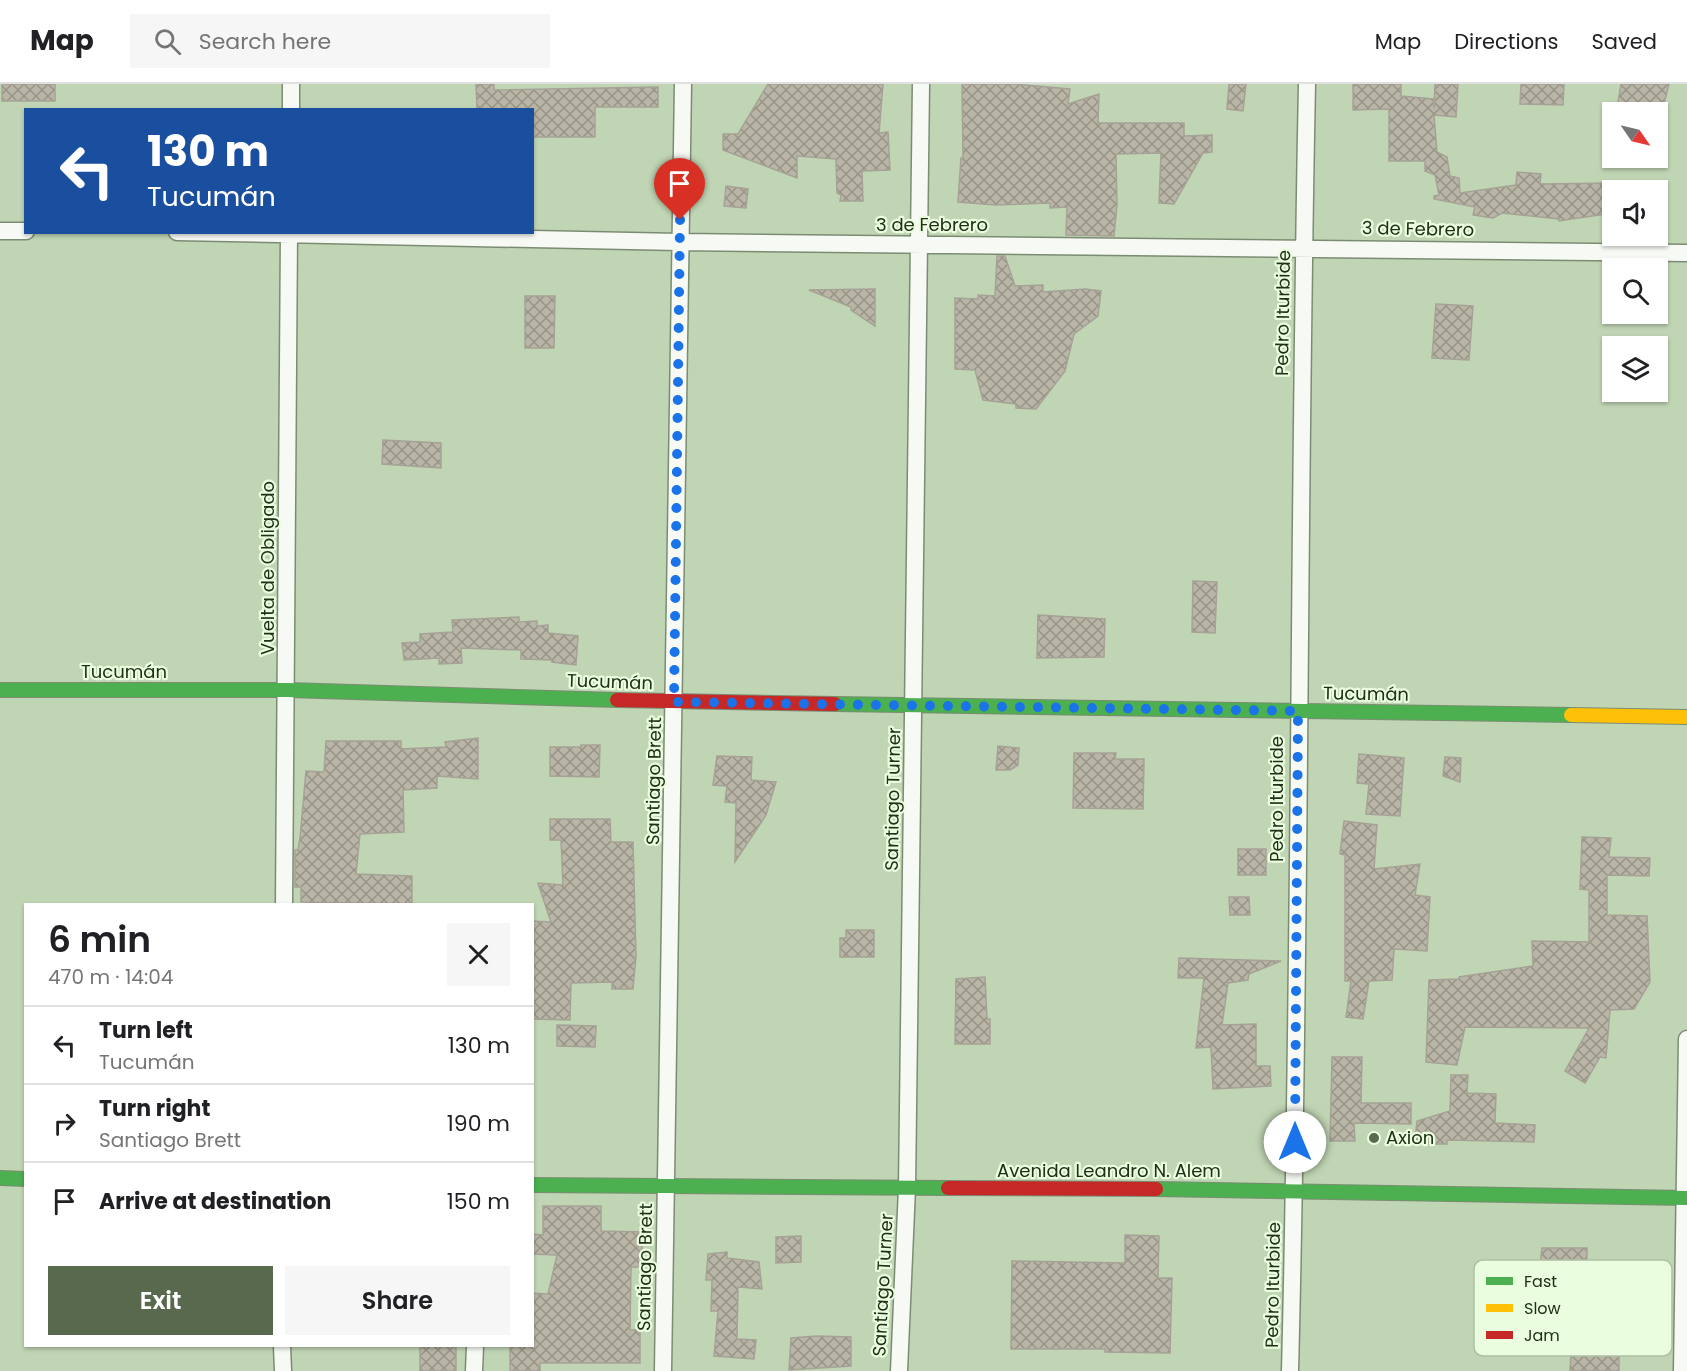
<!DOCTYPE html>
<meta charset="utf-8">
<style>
body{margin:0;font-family:Poppins,sans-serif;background:#f6f6f6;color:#202124;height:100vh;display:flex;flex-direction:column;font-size:22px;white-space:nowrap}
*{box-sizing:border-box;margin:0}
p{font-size:20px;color:#757577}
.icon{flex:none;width:33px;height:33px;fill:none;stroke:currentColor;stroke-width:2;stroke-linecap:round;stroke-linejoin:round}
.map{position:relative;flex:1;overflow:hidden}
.side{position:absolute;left:24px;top:819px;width:510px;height:444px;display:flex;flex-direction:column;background:#fff;border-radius:0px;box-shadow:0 2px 4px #0004}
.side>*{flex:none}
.guide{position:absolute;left:24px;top:24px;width:510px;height:126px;border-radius:0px;box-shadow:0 2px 4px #0004;background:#1a4fa0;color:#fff;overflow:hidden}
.needle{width:39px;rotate:124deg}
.buttons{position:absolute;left:1602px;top:18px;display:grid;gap:12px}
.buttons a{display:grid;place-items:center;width:66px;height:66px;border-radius:0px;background:#fff;box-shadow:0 2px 4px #0004;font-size:30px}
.pin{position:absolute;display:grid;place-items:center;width:51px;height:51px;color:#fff;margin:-62px -26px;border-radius:50% 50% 50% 0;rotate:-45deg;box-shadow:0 0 6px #0007}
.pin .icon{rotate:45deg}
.me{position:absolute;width:66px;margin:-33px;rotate:0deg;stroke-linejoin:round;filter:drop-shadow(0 0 4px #0008)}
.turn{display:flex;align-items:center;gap:21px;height:126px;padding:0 24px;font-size:27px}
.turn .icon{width:78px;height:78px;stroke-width:2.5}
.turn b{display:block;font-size:42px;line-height:51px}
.round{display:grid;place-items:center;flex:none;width:63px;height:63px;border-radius:0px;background:#f6f6f6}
.overview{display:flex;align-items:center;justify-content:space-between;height:102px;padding:0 24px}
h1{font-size:36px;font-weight:600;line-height:45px}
.primary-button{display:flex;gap:12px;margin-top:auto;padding:12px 24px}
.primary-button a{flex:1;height:69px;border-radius:0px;background:#58694e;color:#fff;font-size:24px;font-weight:600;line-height:69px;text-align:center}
.primary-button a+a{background:#f6f6f6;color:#202124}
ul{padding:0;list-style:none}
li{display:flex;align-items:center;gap:18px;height:78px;padding:0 24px;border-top:2px solid #e0e0e0}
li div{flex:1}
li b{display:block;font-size:22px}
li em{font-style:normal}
header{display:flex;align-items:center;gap:36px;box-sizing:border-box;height:84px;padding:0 30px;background:#fff;border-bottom:2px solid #e0e0e0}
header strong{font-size:28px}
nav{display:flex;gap:33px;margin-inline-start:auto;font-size:21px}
.search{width:420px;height:54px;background:#f6f6f6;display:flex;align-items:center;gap:15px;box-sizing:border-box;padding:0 21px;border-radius:0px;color:#757577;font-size:22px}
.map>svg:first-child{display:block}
</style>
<header>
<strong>Map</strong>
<div class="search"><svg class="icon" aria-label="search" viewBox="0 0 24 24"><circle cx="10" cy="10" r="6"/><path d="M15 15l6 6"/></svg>Search here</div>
<nav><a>Map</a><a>Directions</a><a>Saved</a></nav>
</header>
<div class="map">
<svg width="1687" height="1287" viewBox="0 0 1687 1287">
<defs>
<pattern id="building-cross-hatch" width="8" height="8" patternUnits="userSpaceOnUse" patternTransform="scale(1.5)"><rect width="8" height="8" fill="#bab6a7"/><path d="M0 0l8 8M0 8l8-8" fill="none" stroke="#979487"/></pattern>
</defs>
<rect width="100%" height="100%" fill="#c0d5b4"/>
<path fill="url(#building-cross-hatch)" stroke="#a6a295" stroke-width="1.5" d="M 2,0 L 55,0 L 55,17 L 2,17 Z
M 476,0 L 494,0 L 494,6 L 658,3 L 658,23 L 595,23 L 595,53 L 532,53 L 532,26 L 477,26 Z
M 768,0 L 883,0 L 879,49 L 888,48 L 890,86 L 862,87 L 863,117 L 840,117 L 841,111 L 837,109 L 836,75 L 797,72 L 797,94 L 723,66 L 723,50 L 738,50 Z
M 962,0 L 1014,0 L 1070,5 L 1068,20 L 1099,10 L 1098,39 L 1184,39 L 1184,52 L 1212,51 L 1212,68 L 1203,69 L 1174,120 L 1159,119 L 1161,69 L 1116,70 L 1117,121 L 1114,152 L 1066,151 L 1067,123 L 1050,124 L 1050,119 L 996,121 L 958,118 L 961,74 L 963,74 Z
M 1229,0 L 1246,0 L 1243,27 L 1227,25 Z
M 1353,0 L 1401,0 L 1401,12 L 1433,15 L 1434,24 L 1435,0 L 1458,0 L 1456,33 L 1434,31 L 1437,68 L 1447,73 L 1450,92 L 1459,94 L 1460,109 L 1516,101 L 1517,88 L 1541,90 L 1540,100 L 1612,99 L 1612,129 L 1559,137 L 1559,135 L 1502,129 L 1493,134 L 1473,131 L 1475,123 L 1434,115 L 1434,112 L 1439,111 L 1435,91 L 1425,87 L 1425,77 L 1389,77 L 1389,25 L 1353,26 Z
M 1521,0 L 1564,0 L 1563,21 L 1520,20 Z
M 1621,0 L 1669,0 L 1663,24 L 1617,24 Z
M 726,102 L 748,105 L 746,124 L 724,122 Z
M 997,172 L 1005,172 L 1015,202 L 1043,201 L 1043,208 L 1085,205 L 1101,207 L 1098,232 L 1074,250 L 1065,287 L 1036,325 L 1016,324 L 1016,320 L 983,316 L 975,286 L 955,285 L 955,214 L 978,215 L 978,211 L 995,212 Z
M 875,205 L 875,242 L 851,226 L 851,223 L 809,206 Z
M 525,212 L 555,212 L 554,264 L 525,264 Z
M 1436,220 L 1473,222 L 1469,276 L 1432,274 Z
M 383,356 L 441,359 L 441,384 L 382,380 Z
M 1193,497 L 1217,498 L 1215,549 L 1192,548 Z
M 1038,531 L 1105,535 L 1104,573 L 1037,574 Z
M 519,533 L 519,538 L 537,537 L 537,542 L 548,541 L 548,549 L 578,552 L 576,581 L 552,578 L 552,576 L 521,575 L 521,566 L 461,564 L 462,579 L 439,580 L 439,574 L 404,576 L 402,559 L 420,558 L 420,550 L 453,548 L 452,536 Z
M 478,654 L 478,695 L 437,692 L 437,704 L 403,706 L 404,748 L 360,750 L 356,790 L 412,792 L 412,820 L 301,818 L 301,803 L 295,803 L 295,766 L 298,766 L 300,754 L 306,687 L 324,688 L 326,657 L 401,657 L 401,665 L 446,663 L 445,658 Z
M 581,661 L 600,661 L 599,693 L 550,692 L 550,663 L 581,663 Z
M 998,662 L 1019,664 L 1018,681 L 1010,686 L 996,686 Z
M 1074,669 L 1116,669 L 1115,675 L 1144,675 L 1143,725 L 1073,724 Z
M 1359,670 L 1404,674 L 1400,732 L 1366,730 L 1369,700 L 1357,699 Z
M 717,672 L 752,673 L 751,696 L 776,698 L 766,731 L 735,778 L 736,719 L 725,718 L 727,702 L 713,701 Z
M 1445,673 L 1461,674 L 1460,698 L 1443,692 Z
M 550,735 L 610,735 L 611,758 L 633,758 L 636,872 L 633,905 L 612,905 L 612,898 L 571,899 L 570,936 L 532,935 L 532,837 L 551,838 L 538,799 L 563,801 L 561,756 L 550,756 Z
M 1344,737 L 1377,741 L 1374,785 L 1420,780 L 1415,811 L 1430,813 L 1427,867 L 1394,865 L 1392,896 L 1369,897 L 1363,935 L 1346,933 L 1351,897 L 1345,897 L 1345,771 L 1340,770 Z
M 1582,753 L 1611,754 L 1609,773 L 1650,774 L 1649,792 L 1607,791 L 1607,831 L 1647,832 L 1650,898 L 1634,925 L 1610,926 L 1606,974 L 1600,973 L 1585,999 L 1565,987 L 1589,944 L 1465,943 L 1457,981 L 1426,978 L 1429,896 L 1459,895 L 1459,893 L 1533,882 L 1532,857 L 1589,858 L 1589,806 L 1580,805 Z
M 1238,765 L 1266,765 L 1266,791 L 1238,791 Z
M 1229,813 L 1249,813 L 1250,831 L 1230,831 Z
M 846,846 L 874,846 L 874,873 L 840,873 L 840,854 L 846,854 Z
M 1179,874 L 1281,877 L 1249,890 L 1248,896 L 1228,899 L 1222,941 L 1256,940 L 1256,982 L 1270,982 L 1271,1002 L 1213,1005 L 1211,963 L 1196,964 L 1204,894 L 1178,894 Z
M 985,893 L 987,935 L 990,935 L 990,960 L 955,960 L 956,895 Z
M 557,941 L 596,942 L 595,963 L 557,962 Z
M 1332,973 L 1362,973 L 1361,1019 L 1411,1019 L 1411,1040 L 1354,1039 L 1355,1057 L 1330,1057 Z
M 1451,991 L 1468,991 L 1467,1009 L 1496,1010 L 1495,1039 L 1535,1041 L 1534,1058 L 1447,1056 L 1447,1060 L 1429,1060 L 1429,1053 L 1415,1057 L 1417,1037 L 1450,1027 Z
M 543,1122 L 601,1122 L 601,1147 L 643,1148 L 641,1183 L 631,1183 L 630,1246 L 640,1246 L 640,1279 L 540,1279 L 540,1287 L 510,1287 L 510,1262 L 532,1262 L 532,1209 L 548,1210 L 557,1171 L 532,1170 L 532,1150 L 543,1151 Z
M 1125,1151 L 1159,1152 L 1158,1194 L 1172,1194 L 1170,1269 L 1105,1268 L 1105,1265 L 1011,1265 L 1012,1177 L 1125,1179 Z
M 801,1152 L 801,1178 L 776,1179 L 776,1153 Z
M 1542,1164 L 1587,1164 L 1587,1185 L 1540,1182 Z
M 727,1168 L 727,1174 L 759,1178 L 762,1205 L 738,1203 L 737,1255 L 756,1256 L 754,1275 L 714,1272 L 718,1227 L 711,1227 L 712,1196 L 706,1196 L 708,1170 Z
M 817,1252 L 851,1253 L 851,1282 L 789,1286 L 791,1254 Z
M 420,1262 L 456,1262 L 456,1287 L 420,1287 Z
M 1571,1269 L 1619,1270 L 1619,1287 L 1570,1287 Z"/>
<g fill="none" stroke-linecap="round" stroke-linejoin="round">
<defs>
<path id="street" d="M 291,26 L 291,0
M 0,147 L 26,147
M 177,148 L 679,158 L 1687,169
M 284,820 L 289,148
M 282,1262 L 283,1287
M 474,1287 L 475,1262
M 663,1287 L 683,0
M 899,1287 L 907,1104 L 921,0
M 1290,1287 C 1301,858 1298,429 1307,0
M 1682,1287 L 1687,955"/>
<path id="fast" d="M 0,606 L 287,606 L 617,616
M 835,620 L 1571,631
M 0,1094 L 26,1095
M 532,1101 L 948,1104
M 1156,1105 L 1687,1114"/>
<path id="slow" d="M 1571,631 L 1687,633"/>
<path id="jam" d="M 617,616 L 835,620
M 948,1104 L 1156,1105"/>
</defs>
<use href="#street" stroke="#7c8c73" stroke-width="19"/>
<use href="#fast" stroke="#7c8c73" stroke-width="16"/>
<use href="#slow" stroke="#7c8c73" stroke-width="16"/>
<use href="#jam" stroke="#7c8c73" stroke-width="16"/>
<use href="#street" stroke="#f6f9f4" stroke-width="16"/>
<use href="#fast" stroke="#4caf50" stroke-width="14"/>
<use href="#slow" stroke="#ffc107" stroke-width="14"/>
<use href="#jam" stroke="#c62828" stroke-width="14"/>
</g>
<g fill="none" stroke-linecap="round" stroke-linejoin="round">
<path stroke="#1a73e8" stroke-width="10" stroke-dasharray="0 18" d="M 680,136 L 674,618 L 1298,627 L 1295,1058"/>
</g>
<circle fill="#58694e" stroke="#eafedf" stroke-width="2" cx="1374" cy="1054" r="6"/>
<g text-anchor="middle" stroke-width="4.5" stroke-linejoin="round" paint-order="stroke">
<g font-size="18" fill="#202f17" stroke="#eafedf">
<text x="932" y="147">3 de Febrero</text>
<text transform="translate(1418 145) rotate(1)" y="6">3 de Febrero</text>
<text transform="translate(1283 229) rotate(-89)" y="6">Pedro Iturbide</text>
<text transform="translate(268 484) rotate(-90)" y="6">Vuelta de Obligado</text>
<text x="124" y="594">Tucumán</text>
<text transform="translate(610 598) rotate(2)" y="6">Tucumán</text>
<text transform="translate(1366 610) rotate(1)" y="6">Tucumán</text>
<text transform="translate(654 697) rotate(-89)" y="6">Santiago Brett</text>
<text transform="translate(893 715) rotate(-89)" y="6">Santiago Turner</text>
<text transform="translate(1277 715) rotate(-90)" y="6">Pedro Iturbide</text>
<text x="1109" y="1093">Avenida Leandro N. Alem</text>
<text transform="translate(645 1183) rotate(-89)" y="6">Santiago Brett</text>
<text transform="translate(883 1201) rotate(-87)" y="6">Santiago Turner</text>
<text transform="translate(1273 1201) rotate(-89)" y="6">Pedro Iturbide</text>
</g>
<g font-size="18" fill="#202f17" stroke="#eafedf" text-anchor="start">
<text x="1386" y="1060">Axion</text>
</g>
</g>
<rect x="1474" y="1176" width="198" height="96" rx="9" fill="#eafedf" stroke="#adc0a3" stroke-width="1.5"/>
<rect x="1486" y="1193" width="27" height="8" fill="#4caf50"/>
<rect x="1486" y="1220" width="27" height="8" fill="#ffc107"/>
<rect x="1486" y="1247" width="27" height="8" fill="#c62828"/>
<g font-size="16" fill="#202f17">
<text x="1524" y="1203">Fast</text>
<text x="1524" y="1230">Slow</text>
<text x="1524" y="1257">Jam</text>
</g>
</svg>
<div class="buttons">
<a><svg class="needle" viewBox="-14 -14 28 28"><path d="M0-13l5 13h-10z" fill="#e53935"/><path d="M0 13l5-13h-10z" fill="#757577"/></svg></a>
<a><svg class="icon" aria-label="sound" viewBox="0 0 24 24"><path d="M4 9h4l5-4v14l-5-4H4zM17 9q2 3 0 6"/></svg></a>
<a><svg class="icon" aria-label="search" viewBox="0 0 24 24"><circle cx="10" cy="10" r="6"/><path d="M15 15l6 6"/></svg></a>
<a><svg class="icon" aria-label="layers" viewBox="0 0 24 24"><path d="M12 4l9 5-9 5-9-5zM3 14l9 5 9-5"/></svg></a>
</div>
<div class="pin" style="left:680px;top:136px;background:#d93025"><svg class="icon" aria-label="arrive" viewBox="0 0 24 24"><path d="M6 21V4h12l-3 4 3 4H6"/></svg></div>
<svg class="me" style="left:1295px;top:1058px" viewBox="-20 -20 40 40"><circle r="19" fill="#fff"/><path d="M0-13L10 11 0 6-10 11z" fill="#1a73e8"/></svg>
<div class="guide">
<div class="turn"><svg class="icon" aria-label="left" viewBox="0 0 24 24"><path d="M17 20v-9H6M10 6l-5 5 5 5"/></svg><div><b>130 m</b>Tucumán</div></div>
</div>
<section class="side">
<div class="overview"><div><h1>6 min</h1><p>470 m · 14:04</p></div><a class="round"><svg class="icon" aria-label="close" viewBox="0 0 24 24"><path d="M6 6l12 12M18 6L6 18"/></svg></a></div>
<ul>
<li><svg class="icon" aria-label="left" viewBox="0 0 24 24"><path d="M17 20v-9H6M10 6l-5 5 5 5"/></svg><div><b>Turn left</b><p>Tucumán</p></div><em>130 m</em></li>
<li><svg class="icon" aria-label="right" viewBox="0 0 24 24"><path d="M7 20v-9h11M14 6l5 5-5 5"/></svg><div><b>Turn right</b><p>Santiago Brett</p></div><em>190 m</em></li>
<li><svg class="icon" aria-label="arrive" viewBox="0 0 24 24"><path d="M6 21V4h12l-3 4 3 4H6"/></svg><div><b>Arrive at destination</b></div><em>150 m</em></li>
</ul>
<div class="primary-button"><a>Exit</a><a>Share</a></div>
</section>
</div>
